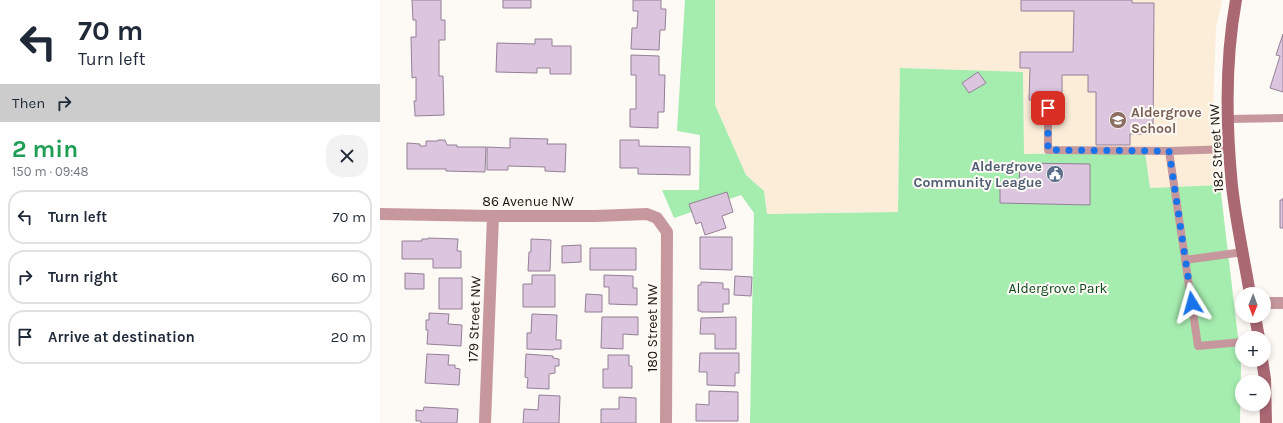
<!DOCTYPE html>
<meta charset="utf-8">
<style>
body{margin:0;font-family:Karla,sans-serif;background:#f2f2f3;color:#1f2937;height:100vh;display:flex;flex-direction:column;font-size:15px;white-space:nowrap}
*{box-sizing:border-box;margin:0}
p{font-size:13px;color:#747a83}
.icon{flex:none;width:22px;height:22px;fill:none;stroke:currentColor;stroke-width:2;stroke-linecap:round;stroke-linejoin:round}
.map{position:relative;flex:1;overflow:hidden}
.details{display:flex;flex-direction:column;background:#fff;width:380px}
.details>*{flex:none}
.banner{background:#fff;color:#1f2937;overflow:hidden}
.needle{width:26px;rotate:181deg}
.controls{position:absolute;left:855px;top:287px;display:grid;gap:8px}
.controls a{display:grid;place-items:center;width:36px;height:36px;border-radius:50%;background:#fff;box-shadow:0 2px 6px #0003;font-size:20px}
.pin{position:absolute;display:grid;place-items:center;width:34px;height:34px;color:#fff;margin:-17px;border-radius:8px;box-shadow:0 2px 6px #0006}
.me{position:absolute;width:44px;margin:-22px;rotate:352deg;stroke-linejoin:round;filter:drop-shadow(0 0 3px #0008)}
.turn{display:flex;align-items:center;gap:14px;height:84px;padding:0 12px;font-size:18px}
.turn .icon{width:52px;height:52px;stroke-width:2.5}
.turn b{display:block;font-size:28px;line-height:34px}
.then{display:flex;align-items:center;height:38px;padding:0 12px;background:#0003;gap:8px;font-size:15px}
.round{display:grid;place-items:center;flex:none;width:42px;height:42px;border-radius:16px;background:#f2f2f3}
.headline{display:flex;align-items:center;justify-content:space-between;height:68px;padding:0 12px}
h1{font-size:24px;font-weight:700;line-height:30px;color:#1e9e55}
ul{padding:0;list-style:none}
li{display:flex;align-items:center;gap:12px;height:54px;margin:0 8px 6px;padding:0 4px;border:2px solid #e0e1e3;border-radius:16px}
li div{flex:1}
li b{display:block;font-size:15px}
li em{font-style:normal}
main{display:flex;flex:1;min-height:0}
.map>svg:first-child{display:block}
</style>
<main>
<section class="details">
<div class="banner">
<div class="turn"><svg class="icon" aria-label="left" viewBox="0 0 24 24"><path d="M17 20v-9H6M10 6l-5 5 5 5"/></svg><div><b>70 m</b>Turn left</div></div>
<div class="then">Then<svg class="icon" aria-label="right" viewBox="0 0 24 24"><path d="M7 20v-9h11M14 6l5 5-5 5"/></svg></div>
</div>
<div class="headline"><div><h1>2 min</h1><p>150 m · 09:48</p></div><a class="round"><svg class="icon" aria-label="close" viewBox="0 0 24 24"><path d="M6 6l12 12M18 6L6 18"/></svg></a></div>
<ul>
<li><svg class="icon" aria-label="left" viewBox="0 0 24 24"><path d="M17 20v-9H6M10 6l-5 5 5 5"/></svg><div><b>Turn left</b></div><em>70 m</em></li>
<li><svg class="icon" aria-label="right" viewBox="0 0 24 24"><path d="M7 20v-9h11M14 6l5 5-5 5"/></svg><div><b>Turn right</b></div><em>60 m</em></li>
<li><svg class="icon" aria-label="arrive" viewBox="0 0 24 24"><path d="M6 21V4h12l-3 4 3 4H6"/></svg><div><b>Arrive at destination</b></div><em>20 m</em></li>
</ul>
</section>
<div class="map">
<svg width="903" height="423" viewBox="0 0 903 423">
<rect width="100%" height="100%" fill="#fdf9f4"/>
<path fill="#fcedd9" d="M 335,0 L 842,0 L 836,28 L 832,134 L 840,185 L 770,188 L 765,152 L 644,154 L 643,72 L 520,68 L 518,212 L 387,214 L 384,191 L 366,175 L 335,105 Z"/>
<path fill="#a5ecaf" d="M 305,0 L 335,0 L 335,105 L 366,175 L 384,191 L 387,214 L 518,212 L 520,68 L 643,72 L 644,154 L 765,152 L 770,188 L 840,185 L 861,363 L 860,423 L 370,423 L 374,213 L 361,195 L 294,218 L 282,190 L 319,190 L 320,135 L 297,131 Z"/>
<path fill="#dbc5df" stroke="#948097" d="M 32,0 L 61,0 L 61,20 L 65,20 L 65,40 L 59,40 L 59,76 L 63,76 L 64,115 L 35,116 L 35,113 L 34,101 L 36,101 L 36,77 L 32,78 L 31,37 L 36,37 L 36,20 L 33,20 Z
M 123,0 L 151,0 L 151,8 L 123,8 Z
M 253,0 L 281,0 L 281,9 L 286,9 L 285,30 L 280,30 L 279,50 L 251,49 L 252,28 L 257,28 L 258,11 L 253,11 Z
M 641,0 L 752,0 L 752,3 L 774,3 L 773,134 L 750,134 L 750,145 L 716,145 L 716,92 L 708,92 L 708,75 L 682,75 L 682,100 L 649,100 L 650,68 L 640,68 L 640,52 L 693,52 L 694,11 L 641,11 Z
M 903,34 L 903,92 L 890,88 L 900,56 L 896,55 Z
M 155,39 L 172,39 L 172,46 L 191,46 L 191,74 L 170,74 L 170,68 L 157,68 L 157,73 L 116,72 L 117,43 L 155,44 Z
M 251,55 L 279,56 L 279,75 L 285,75 L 284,112 L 278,112 L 278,128 L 250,127 L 250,109 L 256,109 L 256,75 L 251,75 Z
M 598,72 L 606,83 L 589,93 L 582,83 Z
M 130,138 L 168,139 L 167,144 L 186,144 L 185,172 L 165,171 L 165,167 L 128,166 L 128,170 L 107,170 L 107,147 L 130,148 Z
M 58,140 L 65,140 L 67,145 L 77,145 L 77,147 L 106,147 L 105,172 L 66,171 L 66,169 L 27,169 L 27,143 L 40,144 L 40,146 L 46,146 L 46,141 L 58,141 Z
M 240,140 L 259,140 L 259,146 L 310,147 L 310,175 L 258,174 L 258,168 L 240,168 Z
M 640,163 L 710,164 L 710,205 L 620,203 L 620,185 L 639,185 Z
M 347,192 L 353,212 L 342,216 L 346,228 L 325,235 L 321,222 L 316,224 L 309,204 Z
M 903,198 L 903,228 L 900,228 L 900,200 L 903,200 Z
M 320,237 L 352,237 L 352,270 L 320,269 Z
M 48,238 L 78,239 L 77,251 L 81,251 L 81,268 L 53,268 L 53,259 L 22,259 L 22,241 L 42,241 L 42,239 L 48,239 Z
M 151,239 L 171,240 L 170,271 L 148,271 L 149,252 L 151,252 Z
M 201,245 L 201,262 L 182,263 L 182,246 Z
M 210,248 L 256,248 L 256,270 L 210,270 Z
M 25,273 L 44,274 L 44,289 L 25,289 Z
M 152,275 L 175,275 L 175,307 L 143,307 L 143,284 L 152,284 Z
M 224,275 L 253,276 L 253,288 L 257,288 L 257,305 L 229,304 L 229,287 L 224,287 Z
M 355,276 L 372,277 L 371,296 L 354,295 Z
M 59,278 L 82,278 L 82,309 L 59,309 Z
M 321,282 L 343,283 L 343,289 L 349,289 L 349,304 L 343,304 L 343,312 L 321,312 L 321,311 L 318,311 L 318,285 L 321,285 Z
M 206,294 L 222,295 L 222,312 L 205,312 Z
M 49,313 L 69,314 L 68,324 L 82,325 L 81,346 L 47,344 L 48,330 L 46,330 L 46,320 L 49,320 Z
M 152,314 L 177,315 L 176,340 L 181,340 L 181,349 L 174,349 L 174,350 L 147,349 L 147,333 L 151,333 Z
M 222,317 L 258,317 L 258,335 L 243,334 L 243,349 L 221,348 Z
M 356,317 L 356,349 L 335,349 L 335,334 L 320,334 L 321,318 Z
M 320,353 L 359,353 L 359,373 L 355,373 L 355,386 L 327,385 L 327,372 L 319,372 Z
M 47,354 L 69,355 L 68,365 L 75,365 L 75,368 L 80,369 L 79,385 L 45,383 Z
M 146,354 L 173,356 L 173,358 L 179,359 L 179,366 L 175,366 L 175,373 L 169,374 L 169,389 L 147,388 L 148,378 L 145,377 Z
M 228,355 L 249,355 L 249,366 L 252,366 L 252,388 L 223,388 L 223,369 L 228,369 Z
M 329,391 L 358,392 L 358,421 L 316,421 L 316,404 L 329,405 Z
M 159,395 L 180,396 L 179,423 L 143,423 L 144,409 L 158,410 Z
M 239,397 L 256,398 L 256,423 L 221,423 L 221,409 L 239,409 Z
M 44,407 L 78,409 L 77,423 L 41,423 L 41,421 L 36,421 L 36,410 L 43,411 Z"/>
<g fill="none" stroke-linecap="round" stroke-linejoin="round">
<path stroke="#c6989e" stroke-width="8" d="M 668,108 L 668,150 L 789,151 L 850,149
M 848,119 L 903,118
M 789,151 L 818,346 L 862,342
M 805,260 L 863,252"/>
<path stroke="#c6989e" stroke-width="12" d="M 0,214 L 113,216 L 215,216 L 267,214 L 277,218 L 287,232 L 286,423
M 884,303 L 903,303
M 105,423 L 113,216"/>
<path stroke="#aa6873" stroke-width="12" d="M 856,0 C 845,60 846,125 852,186 C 856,222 864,258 870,294
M 875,316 L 879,338
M 882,360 L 885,379 L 886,423"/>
</g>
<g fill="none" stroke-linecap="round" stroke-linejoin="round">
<path stroke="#1a73e8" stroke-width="7" stroke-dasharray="0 12.6" d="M 668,108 L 668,150 L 789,151 L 812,303"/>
</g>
<defs>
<symbol id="school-disc" viewBox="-11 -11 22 22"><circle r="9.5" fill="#8d6e63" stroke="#fdf9f4"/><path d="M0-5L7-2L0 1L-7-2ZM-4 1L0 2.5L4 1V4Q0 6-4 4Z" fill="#fff"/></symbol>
<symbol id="civic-disc" viewBox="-11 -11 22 22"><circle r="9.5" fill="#5c6f8a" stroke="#fdf9f4"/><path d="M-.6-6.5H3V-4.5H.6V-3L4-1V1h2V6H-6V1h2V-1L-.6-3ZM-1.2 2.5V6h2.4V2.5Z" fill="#fff"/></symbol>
</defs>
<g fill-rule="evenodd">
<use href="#school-disc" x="728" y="110" width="20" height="20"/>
<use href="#civic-disc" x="665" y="164" width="20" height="20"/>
</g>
<g text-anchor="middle" stroke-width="4" stroke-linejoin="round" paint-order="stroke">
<g font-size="14" font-weight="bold" fill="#785e54" stroke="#fdf9f4" text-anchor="start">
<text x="751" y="117">Aldergrove<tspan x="751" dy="16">School</tspan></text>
</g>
<g font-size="14" fill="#1c160c" stroke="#fdf9f4">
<text transform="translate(836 148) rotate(-93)" y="5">182 Street NW</text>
<text x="148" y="206">86 Avenue NW</text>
<text transform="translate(94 319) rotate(-88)" y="5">179 Street NW</text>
<text transform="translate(272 328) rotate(-90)" y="5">180 Street NW</text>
</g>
<g font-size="14" font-weight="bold" fill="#4e5e75" stroke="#fdf9f4" text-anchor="end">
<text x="662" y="171">Aldergrove<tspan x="662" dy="16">Community League</tspan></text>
</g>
<g font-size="14" fill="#0d491e" stroke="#fdf9f4">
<text x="678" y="293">Aldergrove Park</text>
</g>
</g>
</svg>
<div class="controls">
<a><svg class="needle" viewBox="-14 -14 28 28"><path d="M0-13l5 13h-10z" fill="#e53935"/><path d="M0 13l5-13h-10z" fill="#747a83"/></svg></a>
<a>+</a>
<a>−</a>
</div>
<div class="pin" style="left:668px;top:108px;background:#d93025"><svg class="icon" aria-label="arrive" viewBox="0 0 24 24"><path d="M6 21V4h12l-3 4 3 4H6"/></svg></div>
<svg class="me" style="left:812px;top:303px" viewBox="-20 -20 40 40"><path d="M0-17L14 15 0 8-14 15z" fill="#1a73e8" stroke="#fff" stroke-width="4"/></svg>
</div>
</main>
